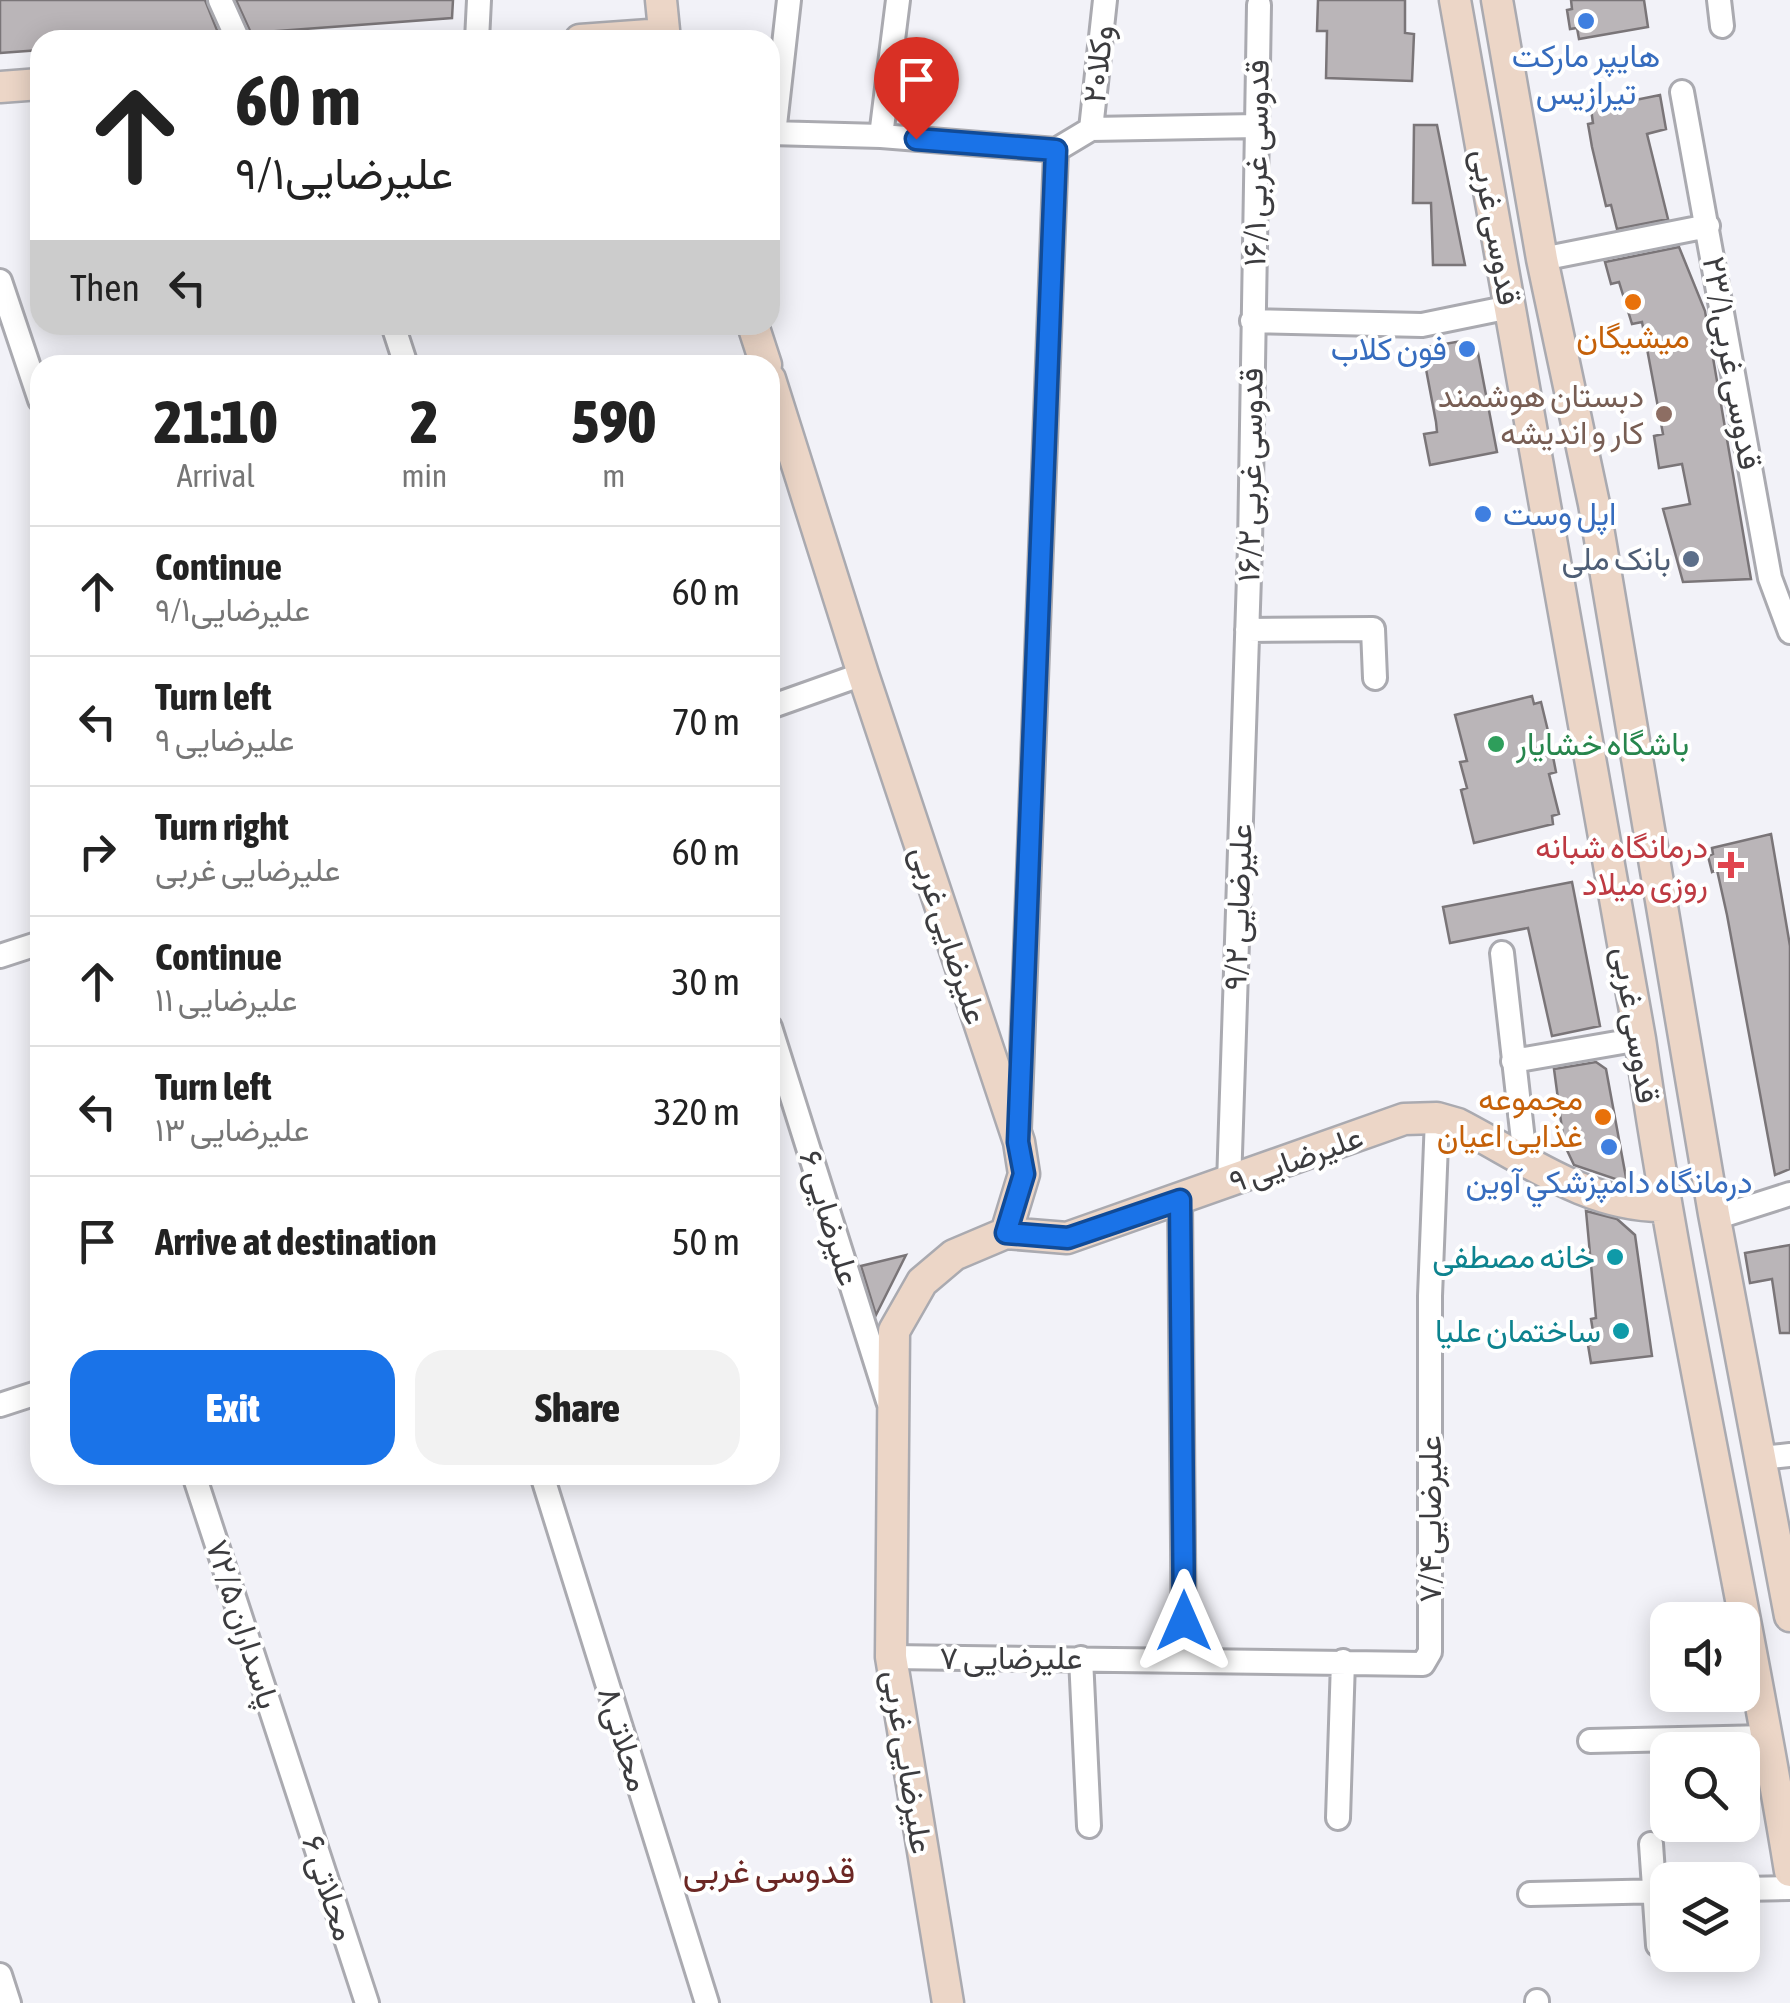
<!DOCTYPE html>
<meta charset="utf-8">
<style>
body{margin:0;font-family:"Asap Condensed",Vazirmatn,sans-serif;background:#f2f2f2;color:#222;height:100vh;display:flex;flex-direction:column;font-size:38px;white-space:nowrap}
*{box-sizing:border-box;margin:0}
p{font-size:32px;color:#767676}
.icon{flex:none;width:55px;height:55px;fill:none;stroke:currentColor;stroke-width:2;stroke-linecap:round;stroke-linejoin:round}
.map{position:relative;flex:1;overflow:hidden}
.sheet{position:absolute;left:30px;top:355px;width:750px;height:1130px;display:flex;flex-direction:column;background:#fff;border-radius:30px;box-shadow:0 5px 25px #0003}
.sheet>*{flex:none}
.top-card{position:absolute;left:30px;top:30px;width:750px;height:305px;border-radius:30px;box-shadow:0 5px 25px #0003;background:#fff;color:#222;overflow:hidden}
.fabs{position:absolute;left:1650px;top:1602px;display:grid;gap:20px}
.fabs a{display:grid;place-items:center;width:110px;height:110px;border-radius:20px;background:#fff;box-shadow:0 5px 25px #0003;font-size:50px}
.pin{position:absolute;display:grid;place-items:center;width:85px;height:85px;color:#fff;margin:-102px -42px;border-radius:50% 50% 50% 0;rotate:-45deg;box-shadow:0 0 10px #0007}
.pin .icon{rotate:45deg}
.me{position:absolute;width:110px;margin:-55px;rotate:0deg;stroke-linejoin:round;filter:drop-shadow(0 0 8px #0008)}
.turn{display:flex;align-items:center;gap:35px;height:210px;padding:0 40px;font-size:45px}
.turn .icon{width:130px;height:130px;stroke-width:2.5}
.turn b{display:block;font-size:70px;line-height:85px}
.then{display:flex;align-items:center;height:95px;padding:0 40px;background:#0003;gap:20px;font-size:38px}
.eta{display:flex;justify-content:space-evenly;align-items:center;height:170px;text-align:center}
.eta b{font-size:60px;font-weight:800;line-height:70px}
.button{display:flex;gap:20px;margin-top:auto;padding:20px 40px}
.button a{flex:1;height:115px;border-radius:30px;background:#1a73e8;color:#fff;font-size:40px;font-weight:800;line-height:115px;text-align:center}
.button a+a{background:#f2f2f2;color:#222}
ul{padding:0;list-style:none}
li{display:flex;align-items:center;gap:30px;height:130px;padding:0 40px;border-top:2px solid #e0e0e0}
li div{flex:1}
li b{display:block;font-size:38px}
li em{font-style:normal}
.map>svg:first-child{display:block}
</style>
<div class="map">
<svg width="1790" height="2003" viewBox="0 0 1790 2003">
<rect width="100%" height="100%" fill="#f2f2f8"/>
<path fill="#bab5b8" stroke="#7a7578" stroke-width="2.5" d="M 0,0 L 205,0 L 217,30 L 214,35 L 154,40 L 40,40 L 40,50 L 0,53 Z
M 236,0 L 453,0 L 452,18 L 251,33 Z
M 1318,0 L 1405,0 L 1405,33 L 1414,34 L 1412,81 L 1326,78 L 1327,31 L 1317,31 Z
M 1571,0 L 1644,0 L 1648,27 L 1579,39 L 1577,28 L 1570,29 L 1567,10 L 1572,9 Z
M 1660,95 L 1666,129 L 1647,134 L 1668,219 L 1617,229 L 1611,205 L 1606,206 L 1592,147 L 1588,124 L 1593,123 L 1591,109 Z
M 1414,125 L 1437,125 L 1465,265 L 1433,265 L 1431,203 L 1413,203 Z
M 1679,247 L 1705,311 L 1751,579 L 1683,582 L 1663,509 L 1690,504 L 1682,464 L 1659,468 L 1654,436 L 1663,434 L 1642,322 L 1632,324 L 1619,282 L 1611,284 L 1605,262 Z
M 1467,340 L 1477,348 L 1497,452 L 1430,465 L 1424,434 L 1437,432 L 1436,422 L 1422,348 Z
M 1532,696 L 1534,704 L 1541,702 L 1548,731 L 1556,772 L 1549,774 L 1559,814 L 1552,816 L 1553,824 L 1474,843 L 1461,790 L 1467,788 L 1460,762 L 1467,761 L 1455,715 Z
M 1771,834 L 1790,946 L 1790,1169 L 1775,1175 L 1727,915 L 1717,870 L 1712,872 L 1708,856 L 1713,854 L 1712,848 Z
M 1572,882 L 1600,1026 L 1552,1036 L 1528,928 L 1450,943 L 1443,907 Z
M 1596,1062 L 1606,1069 L 1627,1183 L 1574,1165 L 1564,1144 L 1554,1069 Z
M 1586,1211 L 1617,1219 L 1635,1235 L 1652,1356 L 1591,1363 L 1588,1345 L 1595,1344 L 1591,1319 L 1596,1318 Z
M 1790,1245 L 1790,1333 L 1780,1333 L 1772,1279 L 1750,1283 L 1745,1253 Z
M 906,1255 L 876,1315 L 861,1266 Z"/>
<g fill="none" stroke-linecap="round" stroke-linejoin="round">
<defs>
<path id="street" d="M 220,0 L 238,40
M 1719,0 L 1722,26
M 477,40 L 479,0
M 1682,92 L 1770,578 L 1790,632
M 1091,129 L 1257,126
M 1091,129 L 1105,0
M 770,133 L 881,136 L 1056,150
M 774,134 L 789,0
M 881,136 L 898,0
M 1542,259 L 1708,226
M 0,281 L 40,400
M 1252,321 L 1422,325 L 1510,307
M 393,325 L 406,365
M 1247,630 L 1373,629 L 1375,678
M 770,707 L 863,674
M 1502,953 L 1525,1158
M 0,956 L 40,943
M 770,1027 L 888,1401
M 1513,1061 L 1640,1039
M 1019,1130 L 1056,150 L 1091,129
M 1229,1184 L 1250,546 L 1259,5
M 1180,1200 L 1184,1660
M 1715,1218 L 1790,1194
M 0,1405 L 40,1392
M 1761,1458 L 1790,1455
M 194,1475 L 367,2003
M 542,1475 L 707,2003
M 891,1657 L 1423,1664 L 1430,1652 L 1430,1296 L 1437,1118
M 1081,1658 L 1089,1826
M 1590,1741 L 1768,1737
M 1338,1818 L 1343,1661
M 1651,1844 L 1658,1945
M 1742,1889 L 1790,1888
M 1530,1894 L 1668,1891
M 0,1975 L 9,2003
M 1537,2001 L 1537,2003"/>
<path id="secondary" d="M 661,0 L 665,40
M 1455,0 L 1640,1039 C 1680,1318 1745,1593 1790,1871
M 1497,0 L 1542,259 L 1594,504 L 1714,1214 L 1790,1616
M 580,40 L 663,34
M 0,87 L 40,84
M 753,325 L 766,365
M 770,379 L 863,674 L 1019,1142 L 1024,1174 L 1006,1233 L 954,1255 L 922,1282 L 894,1331 L 891,1657 L 948,2003
M 1006,1233 L 1067,1238 L 1404,1119 L 1437,1118 L 1458,1124 C 1524,1158 1588,1207 1664,1206"/>
</defs>
<use href="#street" stroke="#aaaab0" stroke-width="28"/>
<use href="#secondary" stroke="#aaaab0" stroke-width="35"/>
<use href="#street" stroke="#fff" stroke-width="22"/>
<use href="#secondary" stroke="#ecd6c7" stroke-width="30"/>
</g>
<g fill="none" stroke-linecap="round" stroke-linejoin="round">
<defs>
<path id="route" d="M 916,139 L 1056,150 L 1018,1142 L 1024,1174 L 1006,1233 L 1068,1238 L 1180,1200 L 1184,1621"/>
</defs>
<use href="#route" stroke="#114b97" stroke-width="25"/>
<use href="#route" stroke="#1a73e8" stroke-width="18"/>
</g>
<g fill="#3f7fe0" stroke="#fff" stroke-width="4">
<circle cx="1586" cy="21" r="10"/>
<circle cx="1467" cy="349" r="10"/>
<circle cx="1483" cy="514" r="10"/>
<circle cx="1609" cy="1147" r="10"/>
</g>
<g fill="#e8710a" stroke="#fff" stroke-width="4">
<circle cx="1633" cy="302" r="10"/>
<circle cx="1603" cy="1117" r="10"/>
</g>
<circle fill="#8d6e63" stroke="#fff" stroke-width="4" cx="1664" cy="414" r="10"/>
<circle fill="#5c6f8a" stroke="#fff" stroke-width="4" cx="1691" cy="559" r="10"/>
<circle fill="#2e9e5b" stroke="#fff" stroke-width="4" cx="1496" cy="744" r="10"/>
<path fill="#e0444e" stroke="#fff" stroke-width="4" d="M1726 850h10v10h10v10h-10v10h-10v-10h-10v-10h10z"/>
<g fill="#0f9aa8" stroke="#fff" stroke-width="4">
<circle cx="1615" cy="1257" r="10"/>
<circle cx="1621" cy="1331" r="10"/>
</g>
<g text-anchor="middle" stroke-width="8" stroke-linejoin="round" paint-order="stroke">
<g font-size="32" fill="#366cbe" stroke="#fff">
<text x="1586" y="67">هایپر مارکت<tspan x="1586" dy="37">تیرازیس</tspan></text>
<text x="1447" y="360" text-anchor="end">فون کلاب</text>
<text x="1503" y="525" text-anchor="start">اپل وست</text>
<text x="1609" y="1193">درمانگاه دامپزشكي آوين</text>
</g>
<g font-size="32" fill="#3c3c3f" stroke="#fff">
<text transform="translate(1098 64) rotate(-84)" y="11">وکلا۲۰</text>
<text transform="translate(1256 163) rotate(-89)" y="11">۱۶/۱ قدوسی غربی</text>
<text transform="translate(1496 227) rotate(80)" y="11">قدوسی غربی</text>
<text transform="translate(1732 363) rotate(80)" y="11">قدوسی غربی۲۳/۱</text>
<text transform="translate(1250 475) rotate(-89)" y="11">۱۶/۲ قدوسی غربی</text>
<text transform="translate(1238 907) rotate(-88)" y="11">۹/۲ علیرضایی</text>
<text transform="translate(949 935) rotate(72)" y="11">علیرضایی غربی</text>
<text transform="translate(1636 1025) rotate(81)" y="11">قدوسی غربی</text>
<text transform="translate(1296 1159) rotate(-20)" y="11">۹ علیرضایی</text>
<text transform="translate(830 1218) rotate(73)" y="11">۶ علیرضایی</text>
<text transform="translate(1430 1519) rotate(-90)" y="11">علیرضایی۷/۴</text>
<text transform="translate(243 1624) rotate(72)" y="11">۷۲/۵ پاسداران</text>
<text x="1011" y="1669">۷ علیرضایی</text>
<text transform="translate(624 1739) rotate(73)" y="11">محلاتی۸</text>
<text transform="translate(908 1762) rotate(81)" y="11">علیرضایی غربی</text>
<text transform="translate(329 1888) rotate(72)" y="11">۶ محلاتی</text>
</g>
<g font-size="32" fill="#c56008" stroke="#fff">
<text x="1633" y="348">میشیگان</text>
<text x="1583" y="1110" text-anchor="end">مجموعه<tspan x="1583" dy="37">غذایی اعیان</tspan></text>
</g>
<g font-size="32" fill="#785e54" stroke="#fff" text-anchor="end">
<text x="1644" y="407">دبستان هوشمند<tspan x="1644" dy="37">کار و اندیشه</tspan></text>
</g>
<g font-size="32" fill="#4e5e75" stroke="#fff" text-anchor="end">
<text x="1671" y="570">بانک ملی</text>
</g>
<g font-size="32" fill="#27864d" stroke="#fff" text-anchor="start">
<text x="1516" y="755">باشگاه خشایار</text>
</g>
<g font-size="32" fill="#be3a42" stroke="#fff" text-anchor="end">
<text x="1708" y="858">درمانگاه شبانه<tspan x="1708" dy="37">روزی میلاد</tspan></text>
</g>
<g font-size="32" fill="#0d838f" stroke="#fff" text-anchor="end">
<text x="1595" y="1268">خانه مصطفی</text>
<text x="1601" y="1342">ساختمان علیا</text>
</g>
<g font-size="35" fill="#6c2724" stroke="#fff">
<text x="769" y="1883">قدوسی غربی</text>
</g>
</g>
</svg>
<div class="fabs">
<a><svg class="icon" aria-label="sound" viewBox="0 0 24 24"><path d="M4 9h4l5-4v14l-5-4H4zM17 9q2 3 0 6"/></svg></a>
<a><svg class="icon" aria-label="search" viewBox="0 0 24 24"><circle cx="10" cy="10" r="6"/><path d="M15 15l6 6"/></svg></a>
<a><svg class="icon" aria-label="layers" viewBox="0 0 24 24"><path d="M12 4l9 5-9 5-9-5zM3 14l9 5 9-5"/></svg></a>
</div>
<div class="pin" style="left:916px;top:139px;background:#d93025"><svg class="icon" aria-label="arrive" viewBox="0 0 24 24"><path d="M6 21V4h12l-3 4 3 4H6"/></svg></div>
<svg class="me" style="left:1184px;top:1621px" viewBox="-20 -20 40 40"><path d="M0-17L14 15 0 8-14 15z" fill="#1a73e8" stroke="#fff" stroke-width="4"/></svg>
<div class="top-card">
<div class="turn"><svg class="icon" aria-label="ahead" viewBox="0 0 24 24"><path d="M12 20V5M6 11l6-6 6 6"/></svg><div><b>60 m</b>علیرضایی۹/۱</div></div>
<div class="then">Then<svg class="icon" aria-label="left" viewBox="0 0 24 24"><path d="M17 20v-9H6M10 6l-5 5 5 5"/></svg></div>
</div>
<section class="sheet">
<div class="eta">
<div><b>21:10</b><p>Arrival</p></div>
<div><b>2</b><p>min</p></div>
<div><b>590</b><p>m</p></div>
</div>
<ul>
<li><svg class="icon" aria-label="ahead" viewBox="0 0 24 24"><path d="M12 20V5M6 11l6-6 6 6"/></svg><div><b>Continue</b><p>علیرضایی۹/۱</p></div><em>60 m</em></li>
<li><svg class="icon" aria-label="left" viewBox="0 0 24 24"><path d="M17 20v-9H6M10 6l-5 5 5 5"/></svg><div><b>Turn left</b><p>۹ علیرضایی</p></div><em>70 m</em></li>
<li><svg class="icon" aria-label="right" viewBox="0 0 24 24"><path d="M7 20v-9h11M14 6l5 5-5 5"/></svg><div><b>Turn right</b><p>علیرضایی غربی</p></div><em>60 m</em></li>
<li><svg class="icon" aria-label="ahead" viewBox="0 0 24 24"><path d="M12 20V5M6 11l6-6 6 6"/></svg><div><b>Continue</b><p>۱۱ علیرضایی</p></div><em>30 m</em></li>
<li><svg class="icon" aria-label="left" viewBox="0 0 24 24"><path d="M17 20v-9H6M10 6l-5 5 5 5"/></svg><div><b>Turn left</b><p>۱۳ علیرضایی</p></div><em>320 m</em></li>
<li><svg class="icon" aria-label="arrive" viewBox="0 0 24 24"><path d="M6 21V4h12l-3 4 3 4H6"/></svg><div><b>Arrive at destination</b></div><em>50 m</em></li>
</ul>
<div class="button"><a>Exit</a><a>Share</a></div>
</section>
</div>
